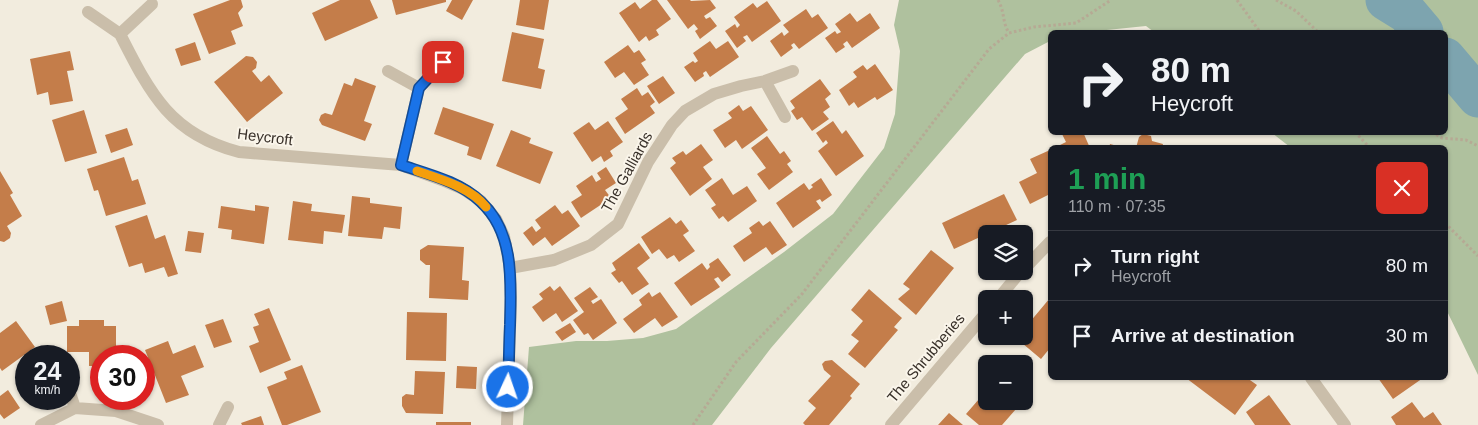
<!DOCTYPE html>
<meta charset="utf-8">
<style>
body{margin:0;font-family:Helvetica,sans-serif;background:#20242c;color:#f1f3f6;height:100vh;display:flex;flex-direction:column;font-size:19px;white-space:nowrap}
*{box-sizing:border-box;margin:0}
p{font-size:16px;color:#9ea1a6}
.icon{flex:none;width:28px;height:28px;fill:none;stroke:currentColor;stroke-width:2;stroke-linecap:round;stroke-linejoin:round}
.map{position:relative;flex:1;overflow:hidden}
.drawer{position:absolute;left:1048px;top:145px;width:400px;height:235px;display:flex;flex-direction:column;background:#171b24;border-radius:8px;box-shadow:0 1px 4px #0004}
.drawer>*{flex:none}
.banner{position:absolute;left:1048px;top:30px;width:400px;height:105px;border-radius:8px;box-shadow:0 1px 4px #0004;background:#171b24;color:#f1f3f6;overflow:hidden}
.buttons{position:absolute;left:978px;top:225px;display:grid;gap:10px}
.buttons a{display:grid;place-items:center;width:55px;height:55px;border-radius:8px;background:#171b24;box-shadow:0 1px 4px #0004;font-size:25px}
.speed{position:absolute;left:15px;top:345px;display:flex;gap:10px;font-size:25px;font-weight:700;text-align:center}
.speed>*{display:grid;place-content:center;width:65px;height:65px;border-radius:50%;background:#171b24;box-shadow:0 1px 4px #0004;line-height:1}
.speed small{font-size:12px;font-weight:400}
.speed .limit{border:8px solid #d22;background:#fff;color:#111}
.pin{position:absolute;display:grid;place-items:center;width:42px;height:42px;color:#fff;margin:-21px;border-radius:10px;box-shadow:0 2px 8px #0006}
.me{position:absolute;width:55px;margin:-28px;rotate:3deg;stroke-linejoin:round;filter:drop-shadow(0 0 4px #0008)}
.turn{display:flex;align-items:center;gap:18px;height:105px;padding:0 20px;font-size:22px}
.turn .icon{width:65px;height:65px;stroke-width:2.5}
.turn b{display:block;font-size:35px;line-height:42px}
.round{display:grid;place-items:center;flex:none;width:52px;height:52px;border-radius:8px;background:#20242c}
.summary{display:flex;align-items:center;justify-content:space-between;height:85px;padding:0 20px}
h1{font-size:30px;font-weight:800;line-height:38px;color:#1e9e55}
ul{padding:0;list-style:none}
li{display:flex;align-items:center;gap:15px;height:70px;padding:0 20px;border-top:1px solid #363941}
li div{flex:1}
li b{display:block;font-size:19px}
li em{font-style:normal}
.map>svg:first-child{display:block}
</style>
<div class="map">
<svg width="1478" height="425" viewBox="0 0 1478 425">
<rect width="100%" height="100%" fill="#f2ecde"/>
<path fill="#afc19e" d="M 899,0 L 1478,0 L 1478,375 L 1445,307 L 1445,148 L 1290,147 L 1272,133 L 1445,132 L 1445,32 L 1154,32 L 1146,26 L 1087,32 L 1050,32 L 1050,41 L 1025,54 L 771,348 L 712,425 L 523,425 L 529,347 L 576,341 L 607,341 L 643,338 L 676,329 L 784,252 L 833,214 L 884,148 L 895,114 L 900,51 L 894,25 Z"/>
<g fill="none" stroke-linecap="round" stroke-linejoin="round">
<path stroke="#7da4af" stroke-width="41" d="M 1386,0 L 1407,13 L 1423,32
M 1445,58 L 1478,97"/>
</g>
<path fill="#c47d4a" d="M 230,0 L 241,0 L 243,7 L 238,13 L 243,26 L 231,31 L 236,44 L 209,54 L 193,14 Z
M 340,0 L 370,0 L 378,18 L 325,41 L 312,13 Z
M 392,0 L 446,0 L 446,2 L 396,15 Z
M 452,0 L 473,0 L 462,20 L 446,11 Z
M 520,0 L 549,0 L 544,30 L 516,25 Z
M 652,0 L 657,0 L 671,19 L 656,30 L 659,35 L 649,41 L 646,36 L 639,42 L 619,13 L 635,2 L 640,9 Z
M 667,0 L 690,0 L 691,1 L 710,0 L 716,8 L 704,16 L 706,19 L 710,17 L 717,26 L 700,39 L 695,31 L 698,29 L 694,24 L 688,29 Z
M 767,1 L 781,21 L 752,42 L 747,35 L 743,37 L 746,41 L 737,48 L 725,31 L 735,24 L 737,28 L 740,25 L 734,17 L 753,3 L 757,8 Z
M 806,9 L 812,18 L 818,14 L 828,28 L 799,49 L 794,43 L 791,45 L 793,48 L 781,57 L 770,41 L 782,32 L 784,36 L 789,32 L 783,25 Z
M 850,13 L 857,22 L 870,13 L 880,28 L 852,48 L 847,41 L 843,44 L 845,47 L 836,53 L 825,38 L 835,31 L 837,34 L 841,32 L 835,24 Z
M 512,32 L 544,39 L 538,68 L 545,70 L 541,89 L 502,81 Z
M 710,41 L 716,49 L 728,41 L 739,57 L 710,77 L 706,71 L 703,73 L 704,76 L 695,82 L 684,67 L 693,61 L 695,63 L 698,61 L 693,53 Z
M 195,42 L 201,60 L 181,66 L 175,49 Z
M 628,45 L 634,53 L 639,50 L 646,60 L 641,63 L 649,75 L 634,85 L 624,72 L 615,78 L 604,62 Z
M 70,51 L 74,70 L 67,71 L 73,101 L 50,105 L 48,92 L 37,95 L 30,59 Z
M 246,56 L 253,57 L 257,62 L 256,68 L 252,71 L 261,82 L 269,75 L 283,93 L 247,122 L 214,82 Z
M 875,64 L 893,90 L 877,100 L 875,97 L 858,108 L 854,102 L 849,106 L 839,90 L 857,77 L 853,72 L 863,65 L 867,70 Z
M 663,76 L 675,93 L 659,104 L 647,86 Z
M 355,78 L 376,86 L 364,121 L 372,124 L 365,141 L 322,125 L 319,120 L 321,115 L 325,113 L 332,115 L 344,83 L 352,86 Z
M 820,79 L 831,94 L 825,99 L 830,107 L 823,112 L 829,119 L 812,131 L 802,117 L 797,120 L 791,111 L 795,108 L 790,101 Z
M 637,88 L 642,96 L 648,92 L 655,102 L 650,106 L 655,113 L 625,134 L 615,118 L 628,109 L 621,99 Z
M 739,105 L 743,111 L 751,106 L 768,130 L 742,149 L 736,140 L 725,148 L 713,130 L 732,118 L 728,113 Z
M 443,107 L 494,124 L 481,160 L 467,155 L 469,147 L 434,134 Z
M 84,110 L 97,153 L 65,162 L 52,120 Z
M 608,121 L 623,142 L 610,151 L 613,156 L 604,162 L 601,156 L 592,162 L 573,133 L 589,122 L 595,130 Z
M 833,121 L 842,134 L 846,130 L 864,156 L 836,176 L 818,151 L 828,143 L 826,140 L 823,143 L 816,133 Z
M 127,128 L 133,145 L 111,153 L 105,135 Z
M 511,130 L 531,138 L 529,143 L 553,152 L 540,184 L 496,166 Z
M 1061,132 L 1083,132 L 1090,148 L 1054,148 L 1066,142 Z
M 1143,134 L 1151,136 L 1152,141 L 1163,144 L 1162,148 L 1136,148 L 1139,137 Z
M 767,136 L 780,154 L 784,151 L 791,161 L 787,164 L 793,172 L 769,190 L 757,174 L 766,168 L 751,148 Z
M 701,144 L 713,160 L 703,167 L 712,179 L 690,196 L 670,168 L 676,163 L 672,158 L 683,151 L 686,155 Z
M 1110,144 L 1121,147 L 1121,148 L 1109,148 Z
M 1050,150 L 1050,194 L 1030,204 L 1019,182 L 1037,173 L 1030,159 Z
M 124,157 L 132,181 L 138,179 L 146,204 L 106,216 L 98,190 L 94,191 L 87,169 Z
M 606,167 L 616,183 L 605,190 L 611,198 L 581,218 L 571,202 L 582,195 L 576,186 L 592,175 L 596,182 L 601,179 L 597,173 Z
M 0,171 L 13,193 L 10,195 L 22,216 L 7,226 L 11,233 L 10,238 L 4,242 L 0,241 Z
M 722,178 L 733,195 L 747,186 L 757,201 L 728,222 L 723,216 L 719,219 L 711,208 L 716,205 L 705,190 Z
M 821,178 L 832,195 L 822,202 L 820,199 L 816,201 L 821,208 L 793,228 L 776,203 L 804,183 L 809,190 L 813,187 L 811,185 Z
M 1004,194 L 1017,220 L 954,249 L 942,223 Z
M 352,196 L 370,198 L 370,203 L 402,207 L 400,229 L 384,227 L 382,239 L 348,236 Z
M 293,201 L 312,204 L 311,211 L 345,215 L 342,233 L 324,231 L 323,244 L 288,240 Z
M 255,205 L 269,207 L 264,244 L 231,239 L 232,230 L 218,228 L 221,206 L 255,211 Z
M 555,205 L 562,214 L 568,210 L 580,226 L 552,246 L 545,237 L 533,246 L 523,233 L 532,226 L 536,232 L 541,228 L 535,220 Z
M 147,215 L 155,239 L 165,235 L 178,274 L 168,277 L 164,267 L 145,273 L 142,263 L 129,267 L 115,226 Z
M 670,217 L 676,224 L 681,220 L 689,231 L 683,235 L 695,251 L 679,262 L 674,255 L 667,259 L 659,249 L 652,254 L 641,237 Z
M 759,221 L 763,226 L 770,221 L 787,245 L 772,255 L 766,247 L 744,262 L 733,246 L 752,233 L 749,228 Z
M 188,231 L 204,233 L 201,253 L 185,251 Z
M 639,243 L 650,258 L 637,268 L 649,284 L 632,295 L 622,281 L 619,283 L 611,273 L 616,270 L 612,263 Z
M 428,245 L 464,247 L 462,280 L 469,281 L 468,300 L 429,298 L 430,265 L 426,265 L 420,260 L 420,250 Z
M 931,250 L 954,268 L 916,315 L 898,299 L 910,289 L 903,284 Z
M 718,258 L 731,275 L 722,282 L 718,277 L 714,279 L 720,287 L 691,306 L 674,283 L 702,263 L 707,270 L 710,267 L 709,264 Z
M 550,286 L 554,291 L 560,286 L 578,311 L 562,322 L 556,313 L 543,322 L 532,307 L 543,299 L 539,294 Z
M 590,287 L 598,297 L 591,301 L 593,304 L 601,299 L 617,323 L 593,340 L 588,333 L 584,335 L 573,320 L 584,312 L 574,298 Z
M 869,289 L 902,318 L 894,327 L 898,330 L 865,368 L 848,354 L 859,341 L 851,335 L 863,321 L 851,310 Z
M 649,292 L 652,297 L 660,292 L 678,317 L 662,327 L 655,318 L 634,333 L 623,319 L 642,305 L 639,300 Z
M 1050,298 L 1050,348 L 1041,359 L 1016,338 L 1018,336 L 1024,336 L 1024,329 Z
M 62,301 L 67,321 L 50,325 L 45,306 Z
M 269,308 L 291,360 L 260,373 L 249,346 L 259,342 L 253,327 L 259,325 L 254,314 Z
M 407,312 L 447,313 L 446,361 L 406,360 Z
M 223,319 L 232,342 L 214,348 L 205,325 Z
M 79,320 L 104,320 L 104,326 L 116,326 L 116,356 L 101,356 L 101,366 L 89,366 L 89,352 L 67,352 L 67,326 L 79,326 Z
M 16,321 L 35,347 L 2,371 L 0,368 L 0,333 Z
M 570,323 L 576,332 L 562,341 L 555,332 Z
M 168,341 L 173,354 L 195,345 L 204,367 L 181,376 L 189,395 L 166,403 L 145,350 Z
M 1015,358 L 1021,364 L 1009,364 Z
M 832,360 L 860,384 L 850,396 L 852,398 L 829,425 L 805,425 L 803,423 L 816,408 L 808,401 L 831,376 L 824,370 L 822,364 L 825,361 Z
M 144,361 L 148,361 L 149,383 L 144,384 Z
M 302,365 L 321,412 L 287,425 L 282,425 L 267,387 L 287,379 L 284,372 Z
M 457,366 L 477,367 L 476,389 L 456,388 Z
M 1024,366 L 1031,373 L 1024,382 Z
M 415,371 L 445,372 L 443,414 L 406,413 L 402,406 L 402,397 L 406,394 L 414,395 Z
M 1186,378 L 1247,378 L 1257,385 L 1235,415 Z
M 1378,378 L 1423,378 L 1393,399 Z
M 8,390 L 20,408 L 4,419 L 0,414 L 0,396 Z
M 986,391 L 986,401 L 1023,401 L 1002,425 L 979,425 L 966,414 Z
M 1269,395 L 1291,425 L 1255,425 L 1246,412 Z
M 1412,402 L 1424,418 L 1433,412 L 1442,425 L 1396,425 L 1391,417 Z
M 949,413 L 963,425 L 938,425 Z
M 261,416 L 264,425 L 242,425 L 241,423 Z
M 436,422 L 471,422 L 471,425 L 436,425 Z"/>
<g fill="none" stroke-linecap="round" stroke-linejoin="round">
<path stroke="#b6a994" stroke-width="3" stroke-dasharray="2.5 2.5" stroke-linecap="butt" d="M 998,0 C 1005,12 1002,22 1009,33
M 1237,0 L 1260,32
M 1276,0 L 1296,11 L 1318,32
M 1355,132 L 1370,148
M 1432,132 L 1442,138 L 1466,140 L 1478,146
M 1445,223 L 1478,256
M 693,425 L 736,362 L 802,294 L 989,49 L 1009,33 L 1034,27 L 1076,23 L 1111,0"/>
<path stroke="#cabeaa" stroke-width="12" d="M 88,12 L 120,34 L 152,4
M 120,34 C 150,93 170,134 239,152 L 401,165 L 442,180 L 463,189 L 481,201 L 496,219 L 504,236 L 510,268 L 511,298 L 507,425
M 388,71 L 419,88 L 455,49
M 765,81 L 785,117
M 401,165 L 419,88
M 510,268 L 554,260 L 591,245 L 618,224 L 648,162 L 672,125 L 685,111 L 714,94 L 741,86 L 765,81 L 793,71
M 1024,269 L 1050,242
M 998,299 L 1021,271
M 1311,378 L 1345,425
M 69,390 L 75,408
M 41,425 L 75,408 L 116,411 L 158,425
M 219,425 L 228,407
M 891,425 L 986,313"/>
</g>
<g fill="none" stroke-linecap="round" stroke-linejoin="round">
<defs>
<path id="route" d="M 443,62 L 419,88 L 401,165 C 428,174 461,182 481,202 C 515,233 511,284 510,325 C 509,346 509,366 508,387"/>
</defs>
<use href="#route" stroke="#114b97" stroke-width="12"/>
<use href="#route" stroke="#1a73e8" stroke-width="9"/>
<path stroke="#f59e0b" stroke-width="9" d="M 417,171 C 440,179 470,187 486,207"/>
</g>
<g text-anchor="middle" stroke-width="4" stroke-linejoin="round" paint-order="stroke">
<g font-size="15" fill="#383029" stroke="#faf5ea">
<text transform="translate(265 137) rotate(7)" y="5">Heycroft</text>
<text transform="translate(627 172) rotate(-61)" y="5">The Galliards</text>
<text transform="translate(926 358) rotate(-50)" y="5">The Shrubberies</text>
</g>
</g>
</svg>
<div class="buttons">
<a><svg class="icon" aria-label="layers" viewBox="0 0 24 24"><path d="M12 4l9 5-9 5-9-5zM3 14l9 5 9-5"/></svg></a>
<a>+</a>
<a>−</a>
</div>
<div class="speed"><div>24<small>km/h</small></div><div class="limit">30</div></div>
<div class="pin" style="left:443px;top:62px;background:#d93025"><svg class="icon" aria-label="arrive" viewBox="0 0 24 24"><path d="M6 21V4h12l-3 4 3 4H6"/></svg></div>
<svg class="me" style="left:508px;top:387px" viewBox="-20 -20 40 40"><circle r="17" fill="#1a73e8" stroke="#fff" stroke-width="3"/><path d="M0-11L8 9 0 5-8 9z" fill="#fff"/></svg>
<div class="banner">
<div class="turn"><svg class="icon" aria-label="right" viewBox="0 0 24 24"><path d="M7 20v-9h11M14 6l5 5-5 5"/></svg><div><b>80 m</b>Heycroft</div></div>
</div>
<section class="drawer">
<div class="summary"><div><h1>1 min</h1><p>110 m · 07:35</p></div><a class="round" style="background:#d93025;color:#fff"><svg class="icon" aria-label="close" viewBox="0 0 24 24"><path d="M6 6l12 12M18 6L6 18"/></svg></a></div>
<ul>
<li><svg class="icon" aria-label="right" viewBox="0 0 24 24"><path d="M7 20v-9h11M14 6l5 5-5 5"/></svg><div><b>Turn right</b><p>Heycroft</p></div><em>80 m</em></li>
<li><svg class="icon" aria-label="arrive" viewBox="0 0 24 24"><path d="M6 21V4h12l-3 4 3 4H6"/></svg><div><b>Arrive at destination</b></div><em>30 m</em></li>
</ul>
</section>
</div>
